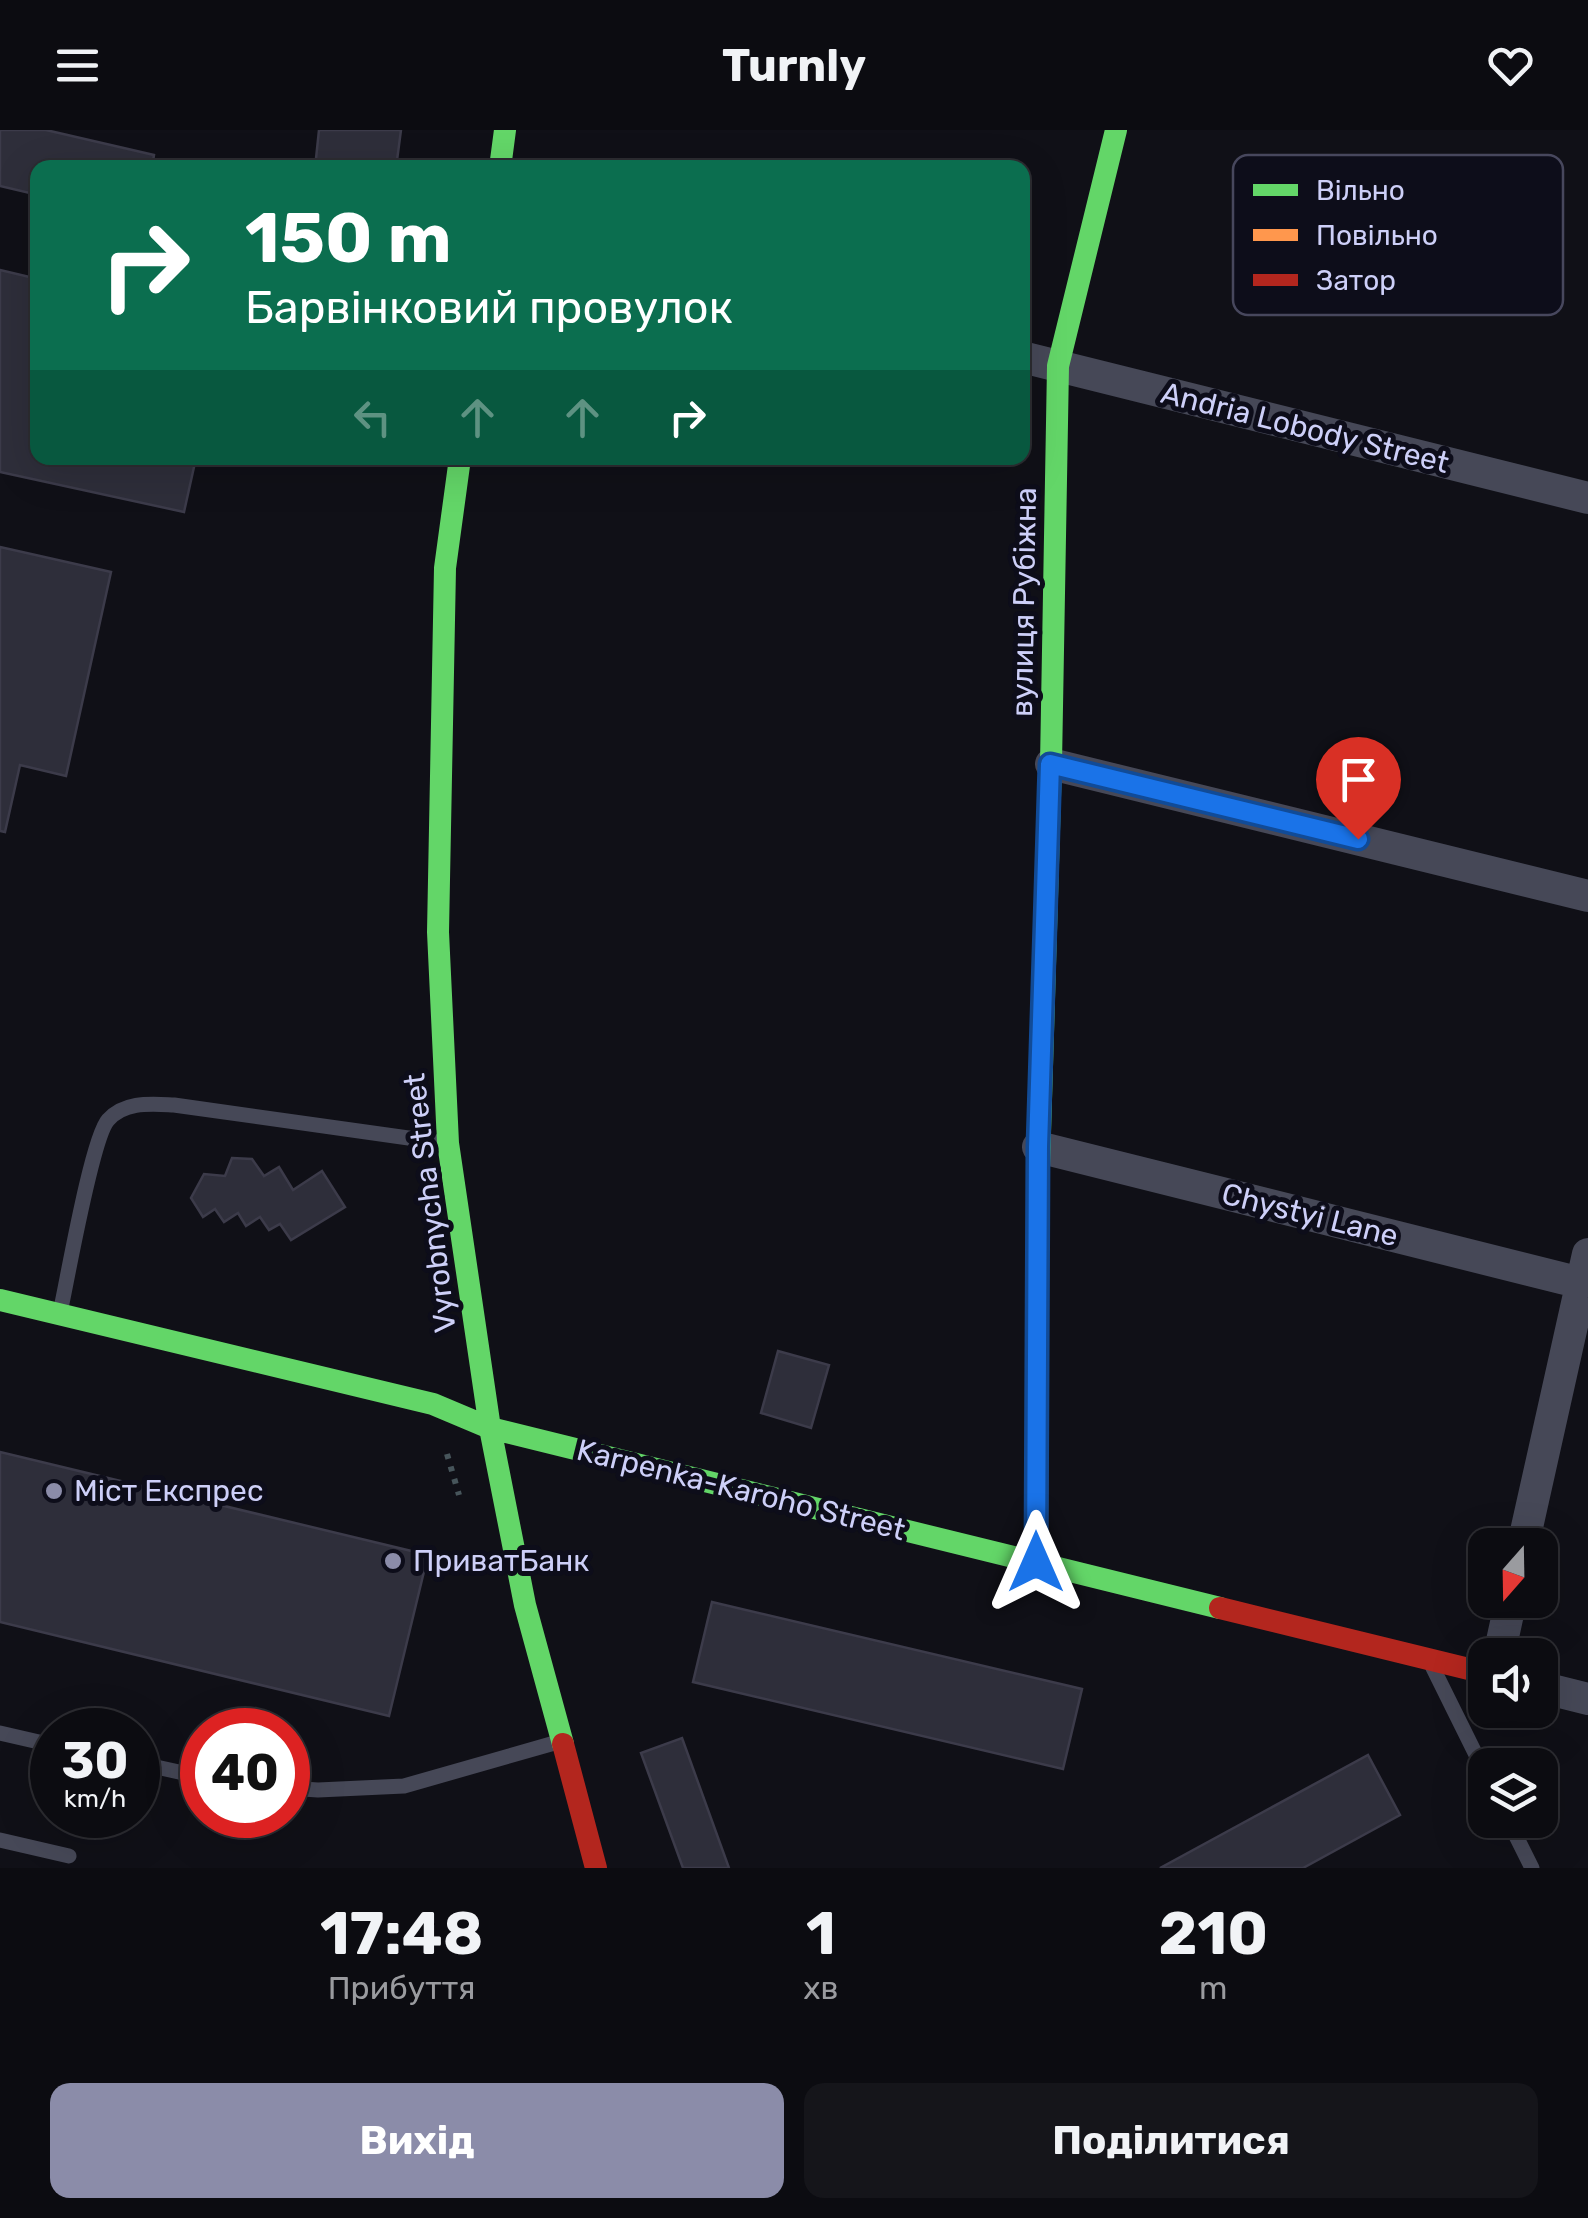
<!DOCTYPE html>
<html lang="uk">
<meta charset="utf-8">
<style>
body{margin:0;font-family:Rubik,sans-serif;background:#15151a;color:#f1f3f6;height:100vh;display:flex;flex-direction:column;font-size:38px;white-space:nowrap}
*{box-sizing:border-box;margin:0}
p{font-size:32px;color:#9a9b9f}
.icon{flex:none;width:55px;height:55px;fill:none;stroke:currentColor;stroke-width:2;stroke-linecap:round;stroke-linejoin:round}
.map{position:relative;height:1738px;overflow:hidden}
.details{display:flex;flex-direction:column;background:#0c0c11;flex:1}
.details>*{flex:none}
.guide{position:absolute;left:30px;top:30px;width:1000px;height:305px;border-radius:20px;box-shadow:0 10px 40px #0002,0 0 0 2px #2c2c31;background:#0b6e4f;color:#fff;overflow:hidden}
.needle{width:65px;rotate:200deg}
.controls{position:absolute;left:1468px;top:1398px;display:grid;gap:20px}
.controls a{display:grid;place-items:center;width:90px;height:90px;border-radius:20px;background:#0c0c11;box-shadow:0 10px 40px #0002,0 0 0 2px #2c2c31;font-size:50px}
.speed{position:absolute;left:30px;top:1578px;display:flex;gap:20px;font-size:50px;font-weight:700;text-align:center}
.speed>*{display:grid;place-content:center;width:130px;height:130px;border-radius:50%;background:#0c0c11;box-shadow:0 10px 40px #0002,0 0 0 2px #2c2c31;line-height:1}
.speed small{font-size:25px;font-weight:400}
.speed .limit{border:15px solid #d22;background:#fff;color:#111}
.pin{position:absolute;display:grid;place-items:center;width:85px;height:85px;color:#fff;margin:-102px -42px;border-radius:50% 50% 50% 0;rotate:-45deg;box-shadow:0 0 10px #0007}
.pin .icon{rotate:45deg}
.me{position:absolute;width:110px;margin:-55px;rotate:0deg;stroke-linejoin:round;filter:drop-shadow(0 0 8px #0008)}
.turn{display:flex;align-items:center;gap:35px;height:210px;padding:0 50px;font-size:45px}
.turn .icon{width:130px;height:130px;stroke-width:2.5}
.turn b{display:block;font-size:70px;line-height:85px}
.lanes{display:flex;align-items:center;height:95px;padding:0 50px;background:#0003;justify-content:center;gap:50px;direction:ltr}
.lanes .off{opacity:.35}
.eta{display:flex;justify-content:space-evenly;align-items:center;height:170px;text-align:center}
.eta b{font-size:60px;font-weight:700;line-height:70px}
.action{display:flex;gap:20px;margin-top:auto;padding:20px 50px}
.action a{flex:1;height:115px;border-radius:20px;background:#8b8ca9;color:#fff;font-size:40px;font-weight:700;line-height:115px;text-align:center}
.action a+a{background:#15151a;color:#f1f3f6}
header{display:flex;justify-content:space-between;align-items:center;height:130px;padding:0 50px;background:#0c0c11;font-size:45px;font-weight:700}
.map>svg:first-child{display:block}
</style>
<header><svg class="icon" aria-label="menu" viewBox="0 0 24 24"><path d="M4 6h16M4 12h16M4 18h16"/></svg>Turnly<svg class="icon" aria-label="heart" viewBox="0 0 24 24"><path d="M12 20l-8-8c-3-5 5-10 8-4 3-6 11-1 8 4z"/></svg></header>
<div class="map">
<svg width="1588" height="1738" viewBox="0 0 1588 1738">
<rect width="100%" height="100%" fill="#101017"/>
<path fill="#2e2e3a" stroke="#3c3b4a" stroke-width="2.5" d="M 0,0 L 46,0 L 154,25 L 152,38 L 38,38 L 38,65 L 0,56 Z
M 319,0 L 401,0 L 396,38 L 315,38 Z
M 0,140 L 38,149 L 38,328 L 196,328 L 184,382 L 0,342 Z
M 0,417 L 111,442 L 66,646 L 20,635 L 5,702 L 0,701 Z
M 232,1028 L 252,1029 L 264,1046 L 279,1037 L 293,1060 L 322,1041 L 345,1077 L 291,1110 L 280,1094 L 269,1100 L 260,1087 L 246,1096 L 238,1083 L 224,1092 L 215,1079 L 203,1087 L 191,1068 L 204,1044 L 225,1046 Z
M 778,1221 L 829,1235 L 811,1298 L 761,1283 Z
M 0,1322 L 428,1425 L 389,1586 L 0,1492 Z
M 712,1472 L 1082,1559 L 1063,1639 L 693,1552 Z
M 682,1608 L 729,1738 L 683,1738 L 641,1623 Z
M 1368,1625 L 1400,1685 L 1303,1738 L 1160,1738 Z"/>
<g fill="none" stroke-linecap="round" stroke-linejoin="round">
<path stroke="#47555b" stroke-width="6" stroke-dasharray="5 8" stroke-linecap="butt" d="M 447,1324 L 459,1365"/>
<path stroke="#464857" stroke-width="15" d="M 61,1178 C 68,1146 92,1008 108,990 C 125,971 151,974 174,975 L 444,1013
M 1433,1538 L 1485,1643
M 0,1603 L 52,1615
M 138,1633 L 202,1647
M 288,1658 L 318,1660 L 404,1656 L 558,1612
M 1508,1690 L 1532,1738
M 0,1710 L 69,1726"/>
<path stroke="#464857" stroke-width="32" d="M 1022,227 L 1588,368
M 1051,634 L 1588,766
M 1038,1017 L 1581,1153
M 1523,1415 L 1588,1124
M 1499,1525 L 1511,1470
M 1540,1557 L 1588,1569"/>
<path stroke="#63d668" stroke-width="22" d="M 500,38 L 505,0
M 460,328 L 445,438 L 438,802 L 448,1013 L 490,1298 L 525,1475 L 563,1614
M 1038,1071 L 1051,634 L 1058,236 L 1116,0
M 0,1170 L 433,1274 L 490,1298 L 1220,1478"/>
<path stroke="#ff974d" stroke-width="22" d="M 1037,1432 L 1038,1071"/>
<path stroke="#b3261e" stroke-width="22" d="M 1220,1478 L 1485,1543
M 563,1614 L 596,1738"/>
</g>
<g fill="none" stroke-linecap="round" stroke-linejoin="round">
<defs>
<path id="route" d="M 1036,1432 L 1038,1017 L 1050,634 L 1358,709"/>
</defs>
<use href="#route" stroke="#114b97" stroke-width="25"/>
<use href="#route" stroke="#1a73e8" stroke-width="18"/>
</g>
<g fill="#8b8ca9" stroke="#0d0d1a" stroke-width="4">
<circle cx="54" cy="1361" r="10"/>
<circle cx="393" cy="1431" r="10"/>
</g>
<g text-anchor="middle" stroke-width="10" stroke-linejoin="round" paint-order="stroke">
<g font-size="30" fill="#cdcff8" stroke="#0d0d1a">
<text transform="translate(1305 298) rotate(14)" y="10">Andria Lobody Street</text>
<text transform="translate(1024 472) rotate(-89)" y="10">вулиця Рубіжна</text>
<text transform="translate(430 1073) rotate(-97)" y="10">Vyrobnycha Street</text>
<text transform="translate(1310 1085) rotate(14)" y="10">Chystyi Lane</text>
<text transform="translate(741 1360) rotate(14)" y="10">Karpenka-Karoho Street</text>
</g>
<g font-size="30" fill="#cdcff8" stroke="#0d0d1a" text-anchor="start">
<text x="74" y="1371">Мiст Експрес</text>
<text x="413" y="1441">ПриватБанк</text>
</g>
</g>
<rect x="1233" y="25" width="330" height="160" rx="15" fill="#0d0d1a" stroke="#47475d" stroke-width="2.5"/>
<rect x="1253" y="54" width="45" height="12" fill="#63d668"/>
<rect x="1253" y="99" width="45" height="12" fill="#ff974d"/>
<rect x="1253" y="144" width="45" height="12" fill="#b3261e"/>
<g font-size="28" fill="#cdcff8">
<text x="1316" y="70">Вільно</text>
<text x="1316" y="115">Повільно</text>
<text x="1316" y="160">Затор</text>
</g>
</svg>
<div class="controls">
<a><svg class="needle" viewBox="-14 -14 28 28"><path d="M0-13l5 13h-10z" fill="#e53935"/><path d="M0 13l5-13h-10z" fill="#9a9b9f"/></svg></a>
<a><svg class="icon" aria-label="sound" viewBox="0 0 24 24"><path d="M4 9h4l5-4v14l-5-4H4zM17 9q2 3 0 6"/></svg></a>
<a><svg class="icon" aria-label="layers" viewBox="0 0 24 24"><path d="M12 4l9 5-9 5-9-5zM3 14l9 5 9-5"/></svg></a>
</div>
<div class="speed"><div>30<small>km/h</small></div><div class="limit">40</div></div>
<div class="pin" style="left:1358px;top:709px;background:#d93025"><svg class="icon" aria-label="arrive" viewBox="0 0 24 24"><path d="M6 21V4h12l-3 4 3 4H6"/></svg></div>
<svg class="me" style="left:1036px;top:1432px" viewBox="-20 -20 40 40"><path d="M0-17L14 15 0 8-14 15z" fill="#1a73e8" stroke="#fff" stroke-width="4"/></svg>
<div class="guide">
<div class="turn"><svg class="icon" aria-label="right" viewBox="0 0 24 24"><path d="M7 20v-9h11M14 6l5 5-5 5"/></svg><div><b>150 m</b>Барвінковий провулок</div></div>
<div class="lanes"><svg class="icon off" aria-label="left" viewBox="0 0 24 24"><path d="M17 20v-9H6M10 6l-5 5 5 5"/></svg><svg class="icon off" aria-label="ahead" viewBox="0 0 24 24"><path d="M12 20V5M6 11l6-6 6 6"/></svg><svg class="icon off" aria-label="ahead" viewBox="0 0 24 24"><path d="M12 20V5M6 11l6-6 6 6"/></svg><svg class="icon" aria-label="right" viewBox="0 0 24 24"><path d="M7 20v-9h11M14 6l5 5-5 5"/></svg></div>
</div>
</div>
<section class="details">
<div class="eta">
<div><b>17:48</b><p>Прибуття</p></div>
<div><b>1</b><p>хв</p></div>
<div><b>210</b><p>m</p></div>
</div>
<div class="action"><a>Вихід</a><a>Поділитися</a></div>
</section>
